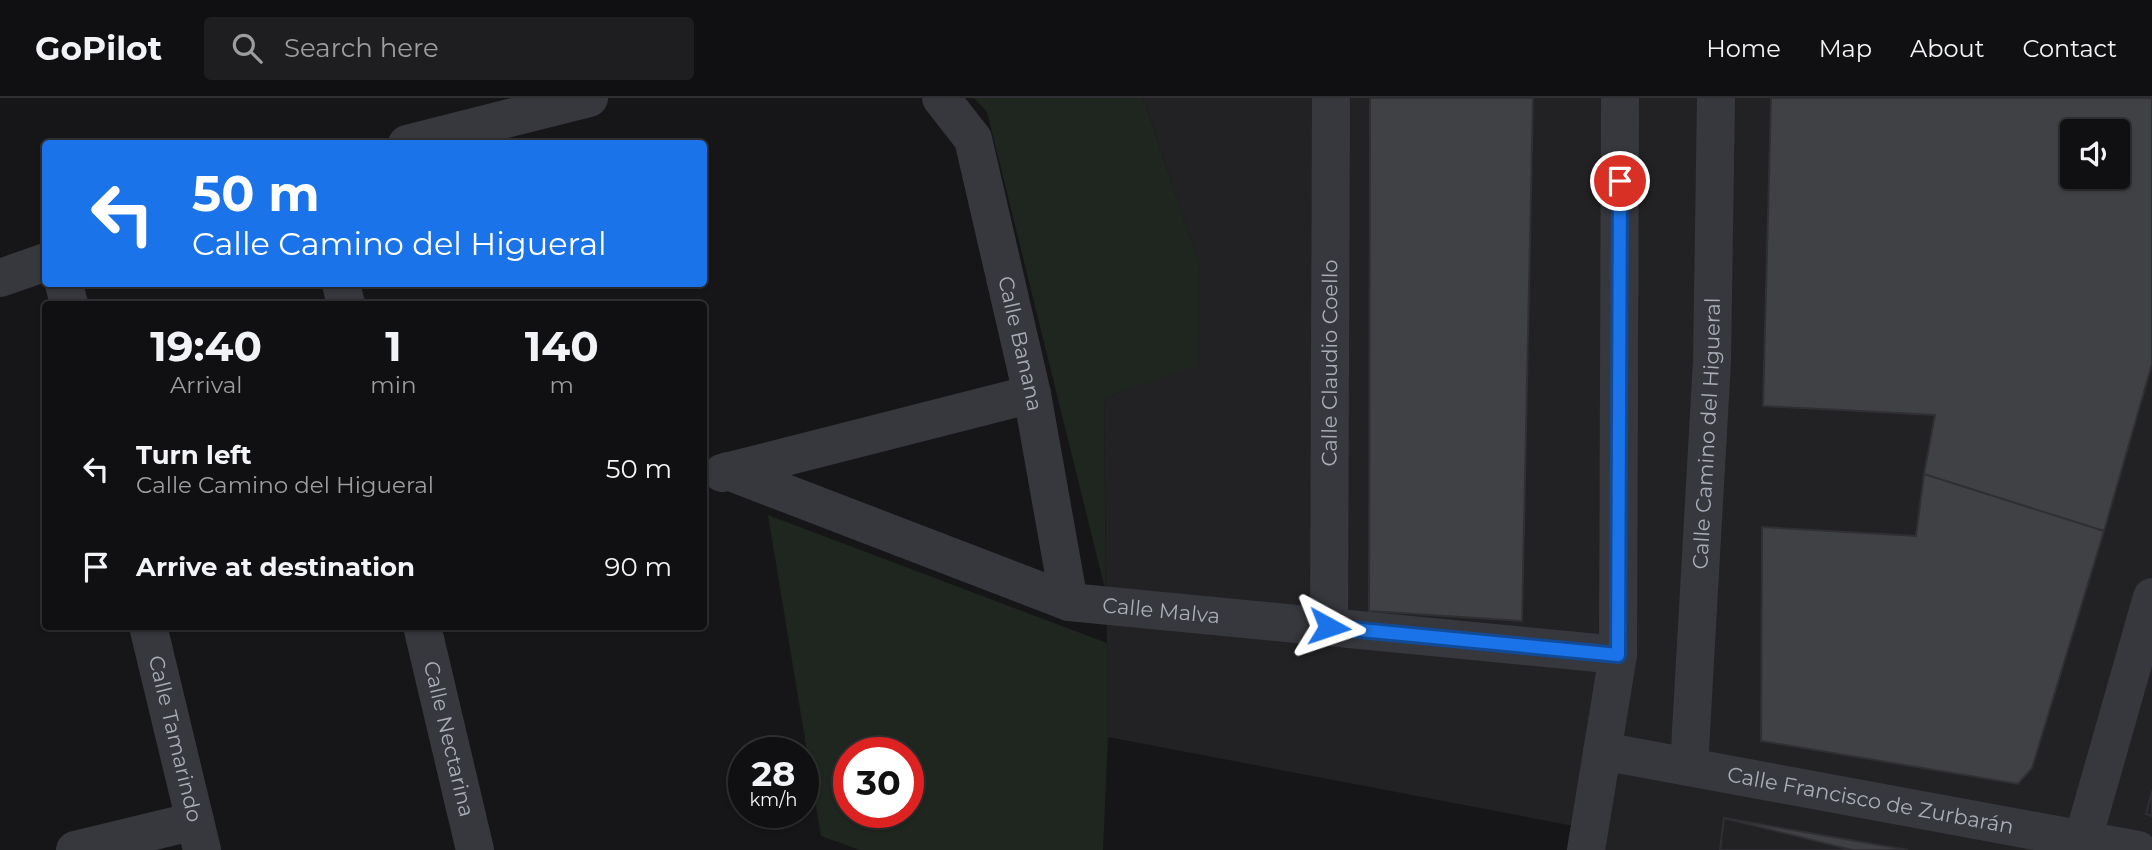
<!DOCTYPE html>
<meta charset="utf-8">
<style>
body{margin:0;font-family:Montserrat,sans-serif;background:#1e1e20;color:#f1f3f6;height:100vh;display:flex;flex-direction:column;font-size:26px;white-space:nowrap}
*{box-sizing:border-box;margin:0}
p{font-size:23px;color:#9c9d9f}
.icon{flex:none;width:38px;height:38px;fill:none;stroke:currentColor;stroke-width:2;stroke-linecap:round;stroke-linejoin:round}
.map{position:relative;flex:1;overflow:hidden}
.panel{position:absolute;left:42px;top:203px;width:665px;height:329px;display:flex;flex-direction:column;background:#101012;border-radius:7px;box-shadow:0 2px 5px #0004,0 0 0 2px #303032}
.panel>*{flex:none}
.banner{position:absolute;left:42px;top:42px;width:665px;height:147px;border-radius:7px;box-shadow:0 2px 5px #0004,0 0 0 2px #303032;background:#1a73e8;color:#fff;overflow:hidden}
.controls{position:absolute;left:2060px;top:21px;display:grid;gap:14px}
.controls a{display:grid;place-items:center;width:70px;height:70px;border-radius:7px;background:#101012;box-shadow:0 2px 5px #0004,0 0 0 2px #303032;font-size:35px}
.speed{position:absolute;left:728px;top:639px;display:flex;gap:14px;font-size:35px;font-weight:700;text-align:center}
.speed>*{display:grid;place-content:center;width:91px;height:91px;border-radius:50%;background:#101012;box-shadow:0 2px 5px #0004,0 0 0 2px #303032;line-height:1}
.speed small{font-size:18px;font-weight:400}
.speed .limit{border:10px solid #d22;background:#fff;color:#111}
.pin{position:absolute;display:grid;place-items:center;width:60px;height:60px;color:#fff;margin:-30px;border:4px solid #fff;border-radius:50%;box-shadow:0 2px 7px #0007}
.me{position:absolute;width:77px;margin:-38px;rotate:95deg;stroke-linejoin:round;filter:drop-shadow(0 0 5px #0008)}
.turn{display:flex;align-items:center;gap:24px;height:147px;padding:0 35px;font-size:32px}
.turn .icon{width:91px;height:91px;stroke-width:2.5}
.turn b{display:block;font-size:49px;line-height:60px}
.eta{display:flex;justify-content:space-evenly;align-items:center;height:119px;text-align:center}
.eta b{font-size:42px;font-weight:700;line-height:49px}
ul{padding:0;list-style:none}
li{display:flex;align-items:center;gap:21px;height:98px;padding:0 35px}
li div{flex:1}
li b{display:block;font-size:26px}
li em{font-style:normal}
header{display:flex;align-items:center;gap:42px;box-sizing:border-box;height:98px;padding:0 35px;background:#101012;border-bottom:2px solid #303032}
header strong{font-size:33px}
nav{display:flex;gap:38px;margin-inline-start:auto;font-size:24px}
.search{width:490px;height:63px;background:#1e1e20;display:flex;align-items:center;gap:18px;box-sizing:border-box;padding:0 24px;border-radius:7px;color:#9c9d9f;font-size:26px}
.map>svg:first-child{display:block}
</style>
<header>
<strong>GoPilot</strong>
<div class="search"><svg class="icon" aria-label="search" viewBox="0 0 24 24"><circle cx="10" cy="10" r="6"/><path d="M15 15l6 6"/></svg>Search here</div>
<nav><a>Home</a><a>Map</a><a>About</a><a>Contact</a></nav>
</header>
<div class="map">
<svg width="2152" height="752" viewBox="0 0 2152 752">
<rect width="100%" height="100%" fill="#161618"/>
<path fill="#222225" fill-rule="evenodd" d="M 1143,0 L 2152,0 L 2152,752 L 1597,752 L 1600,733 L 1108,639 L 1104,300 L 1198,266 L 1199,165 ZM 2072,33 L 2118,33 L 2118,79 L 2072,79 Z"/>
<path fill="#1e261f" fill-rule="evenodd" d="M 974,0 L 1143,0 L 1199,165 L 1198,267 L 1104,300 L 1106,495 L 987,14 Z
M 768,417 L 1107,545 L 1108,639 L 1103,752 L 860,752 L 821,738 ZM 849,654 L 908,654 L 908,714 L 849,714 Z"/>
<path fill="#404145" stroke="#303034" stroke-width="2" fill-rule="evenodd" d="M 1370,0 L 1533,0 L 1522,523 L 1369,513 Z
M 1771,0 L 2152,0 L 2152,266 L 2104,433 L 1924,376 L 1935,317 L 1763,308 ZM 2072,33 L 2118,33 L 2118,79 L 2072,79 Z
M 1924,376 L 2104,433 L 2032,670 L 2018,686 L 1761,643 L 1762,429 L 1916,438 Z
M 2152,693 L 2152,718 L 2146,716 Z
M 2152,693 L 2152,718 L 2146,716 Z
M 1724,720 L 1908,752 L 1720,752 Z
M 1724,720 L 1852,752 L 1720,752 Z"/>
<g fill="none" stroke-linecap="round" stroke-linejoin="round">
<g stroke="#37383d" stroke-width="38">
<path id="s1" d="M 941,0 L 973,41 L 1032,296 L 1069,504"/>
<path d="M 407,46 L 589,0"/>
<path d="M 0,180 L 46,164"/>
<path d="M 64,186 L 69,206"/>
<path d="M 341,186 L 346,206"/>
<path id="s2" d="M 728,373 L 1069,504 L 1618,557"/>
<path d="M 722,375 L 1032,296"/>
<path id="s3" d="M 148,528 L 202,752"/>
<path id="s4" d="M 422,528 L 475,752"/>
<path id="s5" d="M 1329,529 L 1331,0"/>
<path id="s6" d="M 1602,653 L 2138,752"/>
<path id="s7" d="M 1689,669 L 1712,263 L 1716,0"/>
<path d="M 75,752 L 195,723"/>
<path d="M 1586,752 L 1618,557 L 1620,0"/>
<path d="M 2084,752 L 2083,741 L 2152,499"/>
</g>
</g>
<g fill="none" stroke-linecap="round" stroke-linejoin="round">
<defs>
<path id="route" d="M 1329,529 L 1618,557 L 1620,83"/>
</defs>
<use href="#route" stroke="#114b97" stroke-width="18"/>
<use href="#route" stroke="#1a73e8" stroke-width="12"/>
</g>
<g text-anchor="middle" stroke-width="6" stroke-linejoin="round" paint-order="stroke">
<g font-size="21" fill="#a8adb8" stroke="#111113">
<text dy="7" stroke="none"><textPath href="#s1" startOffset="262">Calle Banana</textPath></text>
<text dy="7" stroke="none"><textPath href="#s5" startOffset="264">Calle Claudio Coello</textPath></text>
<text dy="7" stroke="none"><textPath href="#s7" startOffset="334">Calle Camino del Higueral</textPath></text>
<text dy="7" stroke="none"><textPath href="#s2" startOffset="458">Calle Malva</textPath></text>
<text dy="7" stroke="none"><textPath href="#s3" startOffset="116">Calle Tamarindo</textPath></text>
<text dy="7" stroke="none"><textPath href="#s4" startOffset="116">Calle Nectarina</textPath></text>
<text dy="7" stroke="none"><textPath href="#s6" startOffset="273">Calle Francisco de Zurbarán</textPath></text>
</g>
</g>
</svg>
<div class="controls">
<a><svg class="icon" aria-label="sound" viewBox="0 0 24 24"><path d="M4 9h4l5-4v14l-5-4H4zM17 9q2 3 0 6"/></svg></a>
</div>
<div class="speed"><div>28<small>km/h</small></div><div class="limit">30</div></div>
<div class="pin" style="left:1620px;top:83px;background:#d93025"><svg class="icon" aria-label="arrive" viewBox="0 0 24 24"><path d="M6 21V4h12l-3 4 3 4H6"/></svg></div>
<svg class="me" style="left:1329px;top:529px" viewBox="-20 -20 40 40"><path d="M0-17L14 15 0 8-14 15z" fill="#1a73e8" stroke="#fff" stroke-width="4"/></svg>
<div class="banner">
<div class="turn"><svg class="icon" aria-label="left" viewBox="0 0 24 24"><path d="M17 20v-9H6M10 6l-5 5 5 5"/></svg><div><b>50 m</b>Calle Camino del Higueral</div></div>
</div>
<section class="panel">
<div class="eta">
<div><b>19:40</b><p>Arrival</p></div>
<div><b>1</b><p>min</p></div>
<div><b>140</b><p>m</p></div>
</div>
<ul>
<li><svg class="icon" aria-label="left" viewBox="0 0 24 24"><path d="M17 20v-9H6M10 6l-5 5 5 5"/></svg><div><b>Turn left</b><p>Calle Camino del Higueral</p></div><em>50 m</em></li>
<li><svg class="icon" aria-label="arrive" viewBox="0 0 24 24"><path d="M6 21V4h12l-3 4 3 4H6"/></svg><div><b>Arrive at destination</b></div><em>90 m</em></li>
</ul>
</section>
</div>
